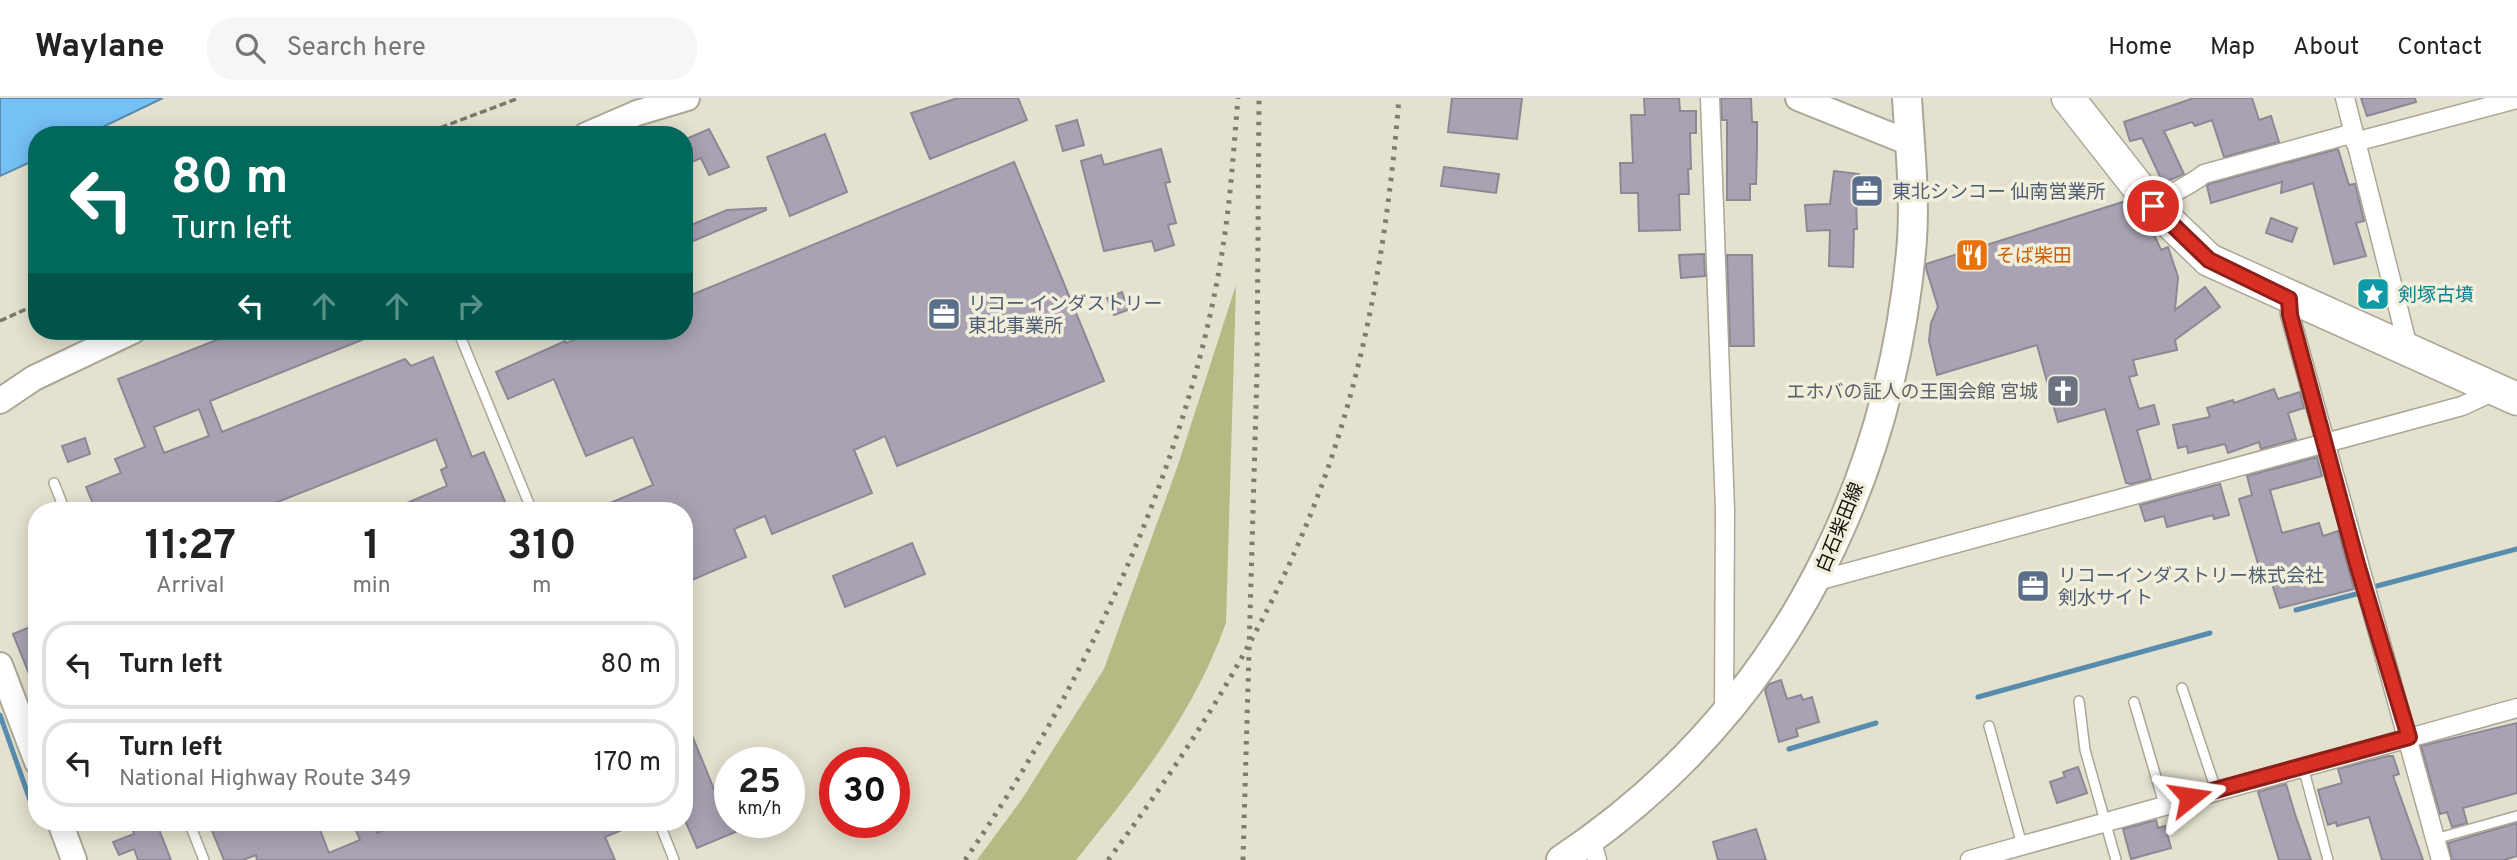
<!DOCTYPE html>
<meta charset="utf-8">
<style>
body{margin:0;font-family:Overpass,"Noto Sans JP",sans-serif;background:#f6f6f6;color:#222;height:100vh;display:flex;flex-direction:column;font-size:26px;white-space:nowrap}
*{box-sizing:border-box;margin:0}
p{font-size:23px;color:#767676}
.icon{flex:none;width:38px;height:38px;fill:none;stroke:currentColor;stroke-width:2;stroke-linecap:round;stroke-linejoin:round}
.map{position:relative;flex:1;overflow:hidden}
.panel{position:absolute;left:28px;top:404px;width:665px;height:329px;display:flex;flex-direction:column;background:#fff;border-radius:28px;box-shadow:0 4px 18px #0003}
.panel>*{flex:none}
.banner{position:absolute;left:28px;top:28px;width:665px;height:214px;border-radius:28px;box-shadow:0 4px 18px #0003;background:#00695c;color:#fff;overflow:hidden}
.speed{position:absolute;left:714px;top:649px;display:flex;gap:14px;font-size:35px;font-weight:700;text-align:center}
.speed>*{display:grid;place-content:center;width:91px;height:91px;border-radius:50%;background:#fff;box-shadow:0 4px 18px #0003;line-height:1}
.speed small{font-size:18px;font-weight:400}
.speed .limit{border:10px solid #d22;background:#fff;color:#111}
.pin{position:absolute;display:grid;place-items:center;width:60px;height:60px;color:#fff;margin:-30px;border:4px solid #fff;border-radius:50%;box-shadow:0 2px 7px #0007}
.me{position:absolute;width:77px;margin:-38px;rotate:75deg;stroke-linejoin:round;filter:drop-shadow(0 0 5px #0008)}
.turn{display:flex;align-items:center;gap:24px;height:147px;padding:0 28px;font-size:32px}
.turn .icon{width:91px;height:91px;stroke-width:2.5}
.turn b{display:block;font-size:49px;line-height:60px}
.lanes{display:flex;align-items:center;height:66px;padding:0 28px;background:#0003;justify-content:center;gap:35px;direction:ltr}
.lanes .off{opacity:.35}
.eta{display:flex;justify-content:space-evenly;align-items:center;height:119px;text-align:center}
.eta b{font-size:42px;font-weight:700;line-height:49px}
ul{padding:0;list-style:none}
li{display:flex;align-items:center;gap:21px;height:88px;margin:0 14px 10px;padding:0 14px;border:4px solid #e0e0e0;border-radius:28px}
li div{flex:1}
li b{display:block;font-size:26px}
li em{font-style:normal}
header{display:flex;align-items:center;gap:42px;box-sizing:border-box;height:98px;padding:0 35px;background:#fff;border-bottom:2px solid #e0e0e0}
header strong{font-size:33px}
nav{display:flex;gap:38px;margin-inline-start:auto;font-size:24px}
.search{width:490px;height:63px;background:#f6f6f6;display:flex;align-items:center;gap:18px;box-sizing:border-box;padding:0 24px;border-radius:28px;color:#767676;font-size:26px}
.map>svg:first-child{display:block}
</style>
<header>
<strong>Waylane</strong>
<div class="search"><svg class="icon" aria-label="search" viewBox="0 0 24 24"><circle cx="10" cy="10" r="6"/><path d="M15 15l6 6"/></svg>Search here</div>
<nav><a>Home</a><a>Map</a><a>About</a><a>Contact</a></nav>
</header>
<div class="map">
<svg width="2517" height="762" viewBox="0 0 2517 762">
<rect width="100%" height="100%" fill="#e5e1cf"/>
<path fill="#b6b984" d="M 1236,187 L 1226,525 C 1192,619 1138,685 1076,762 L 977,762 L 1022,701 L 1104,571 L 1177,370 Z"/>
<path fill="#75c0f5" stroke="#588caf" stroke-width="2" d="M 0,0 L 163,0 L 86,37 L 37,37 L 37,61 L 0,78 Z"/>
<g fill="none" stroke-linecap="round" stroke-linejoin="round">
<path stroke="#588caf" stroke-width="5" d="M 2377,488 L 2517,451
M 2296,512 L 2356,496
M 1978,599 L 2210,535
M 0,617 L 37,722
M 1789,651 L 1876,625"/>
</g>
<path fill="#a9a2b2" stroke="#8d8796" stroke-width="2" fill-rule="evenodd" d="M 958,0 L 1018,0 L 1027,22 L 930,61 L 911,15 Z
M 1452,0 L 1522,0 L 1517,41 L 1448,34 Z
M 1644,0 L 1679,0 L 1680,13 L 1696,13 L 1696,35 L 1690,35 L 1691,71 L 1688,71 L 1689,96 L 1679,96 L 1680,132 L 1639,133 L 1638,95 L 1621,95 L 1620,65 L 1633,65 L 1631,17 L 1645,17 Z
M 1721,0 L 1751,0 L 1752,24 L 1757,24 L 1757,49 L 1756,86 L 1750,86 L 1750,102 L 1727,102 L 1727,22 L 1722,22 Z
M 2194,0 L 2252,0 L 2259,22 L 2271,18 L 2279,44 L 2224,59 L 2212,22 L 2195,28 L 2192,24 L 2164,33 L 2184,76 L 2163,85 L 2142,40 L 2130,43 L 2124,24 Z
M 2361,0 L 2415,0 L 2416,4 L 2367,18 Z
M 1077,22 L 1084,47 L 1063,53 L 1056,28 Z
M 709,31 L 729,69 L 709,77 L 701,60 L 684,67 L 684,42 Z
M 825,36 L 847,94 L 790,118 L 767,59 Z
M 1161,51 L 1170,84 L 1165,85 L 1176,125 L 1168,127 L 1174,147 L 1155,153 L 1152,143 L 1104,153 L 1081,63 L 1101,57 L 1104,67 Z
M 2338,51 L 2349,87 L 2355,86 L 2364,123 L 2356,125 L 2366,158 L 2334,166 L 2313,85 L 2281,95 L 2282,84 L 2211,105 L 2207,88 L 2209,86 Z
M 1014,64 L 1104,283 L 897,368 L 885,338 L 854,352 L 872,395 L 772,436 L 765,418 L 734,431 L 746,459 L 692,482 L 684,462 L 684,413 L 591,413 L 653,387 L 633,339 L 586,358 L 554,281 L 508,301 L 496,274 L 565,243 L 566,245 L 597,233 L 684,233 L 684,200 Z
M 1444,69 L 1499,76 L 1496,95 L 1441,88 Z
M 1834,73 L 1859,76 L 1858,79 L 1871,81 L 1879,88 L 1878,101 L 1856,98 L 1857,131 L 1854,131 L 1853,169 L 1829,168 L 1830,132 L 1807,133 L 1805,107 L 1830,106 Z
M 2126,103 L 2152,132 L 2161,152 L 2168,149 L 2178,179 L 2175,212 L 2205,189 L 2220,209 L 2175,242 L 2177,252 L 2133,262 L 2137,277 L 2129,279 L 2139,311 L 2154,307 L 2159,326 L 2137,332 L 2151,381 L 2131,386 L 2126,385 L 2105,311 L 2058,324 L 2037,247 L 1937,277 L 1929,243 L 1931,225 L 1938,209 L 1926,170 L 1926,166 Z
M 766,110 L 766,112 L 684,147 L 684,130 L 727,112 Z
M 2271,120 L 2297,130 L 2292,144 L 2266,135 Z
M 1704,156 L 1705,178 L 1681,180 L 1679,157 Z
M 1727,157 L 1752,157 L 1754,248 L 1730,248 Z
M 1122,194 L 1128,212 L 1114,217 L 1107,200 Z
M 239,233 L 384,233 L 210,303 L 222,334 L 405,261 L 411,268 L 433,259 L 472,359 L 484,354 L 509,413 L 388,413 L 447,388 L 441,372 L 447,369 L 436,341 L 255,413 L 96,413 L 86,389 L 121,375 L 115,361 L 145,349 L 118,281 ZM 199,311 L 209,338 L 164,355 L 154,329 Z
M 2274,291 L 2278,301 L 2300,294 L 2304,310 L 2288,315 L 2296,341 L 2261,351 L 2259,344 L 2228,355 L 2225,346 L 2188,355 L 2187,348 L 2178,350 L 2173,327 L 2210,319 L 2207,310 L 2233,302 L 2234,305 Z
M 85,340 L 90,356 L 68,364 L 62,348 Z
M 2317,359 L 2322,378 L 2270,392 L 2282,435 L 2319,425 L 2323,438 L 2338,433 L 2354,491 L 2280,510 L 2268,474 L 2261,476 L 2239,401 L 2252,397 L 2247,378 Z
M 2220,386 L 2229,417 L 2214,421 L 2213,417 L 2167,429 L 2164,418 L 2145,423 L 2140,407 Z
M 912,445 L 925,476 L 845,509 L 833,478 Z
M 37,526 L 37,593 L 36,593 L 13,536 Z
M 1781,582 L 1787,601 L 1801,597 L 1803,602 L 1812,599 L 1819,624 L 1796,631 L 1798,638 L 1779,644 L 1765,592 L 1769,586 Z
M 684,618 L 718,701 L 730,696 L 730,724 L 757,725 L 697,750 L 684,720 Z
M 2517,625 L 2517,695 L 2463,710 L 2467,725 L 2452,729 L 2447,714 L 2440,716 L 2421,648 Z
M 2388,658 L 2393,658 L 2399,676 L 2393,678 L 2423,762 L 2382,762 L 2369,719 L 2337,728 L 2336,724 L 2328,727 L 2318,692 L 2342,685 L 2338,671 Z
M 2078,669 L 2087,695 L 2057,705 L 2050,684 L 2065,679 L 2063,674 Z
M 2286,686 L 2295,716 L 2311,762 L 2279,762 L 2258,694 Z
M 2156,722 L 2158,730 L 2165,728 L 2171,750 L 2131,761 L 2123,731 Z
M 130,724 L 156,724 L 171,762 L 138,762 L 134,751 L 119,757 L 113,744 L 134,736 Z
M 218,724 L 317,724 L 329,755 L 360,742 L 354,728 L 362,724 L 373,724 L 377,735 L 403,724 L 639,725 L 605,739 L 615,762 L 257,762 L 256,757 L 243,762 L 224,762 L 210,728 Z
M 2517,725 L 2517,758 L 2504,762 L 2452,762 L 2448,745 Z
M 1756,731 L 1766,762 L 1718,762 L 1713,744 Z"/>
<g fill="none" stroke-linecap="round" stroke-linejoin="round">
<defs>
<path id="lane" d="M 458,233 L 532,413
M 54,385 L 65,413
M 2182,590 L 2216,692
M 2079,603 L 2085,652 L 2116,762
M 2134,604 L 2164,706
M 1989,628 L 2022,747
M 2303,669 L 2328,762
M 189,724 L 204,762
M 659,724 L 674,762
M 2435,741 L 2517,718"/>
<path id="street" d="M 1710,0 L 1725,412 L 1724,616
M 2345,0 L 2409,253
M 2355,44 L 2517,1
M 2153,108 C 2171,94 2188,89 2204,76 L 2354,35
M 2289,201 L 2290,217 L 2441,762
M 1817,483 L 2462,308 L 2497,292
M 1591,741 L 1597,762
M 1970,762 L 2517,610"/>
<path id="secondary" d="M 1798,0 L 1910,45
M 586,37 L 637,15 L 687,0
M 0,303 L 34,280 L 133,233
M 0,567 L 37,664
M 60,724 L 74,762"/>
<path id="primary" d="M 1561,762 C 1771,622 1887,403 1911,154 C 1916,103 1910,51 1907,0"/>
<path id="highway" d="M 2068,0 L 2153,108 L 2209,162 L 2517,301"/>
</defs>
<use href="#lane" stroke="#aba796" stroke-width="12"/>
<use href="#street" stroke="#aba796" stroke-width="21"/>
<use href="#secondary" stroke="#aba796" stroke-width="28"/>
<use href="#primary" stroke="#aba796" stroke-width="32"/>
<use href="#highway" stroke="#aba796" stroke-width="35"/>
<path stroke="#7a786c" stroke-width="3.5" stroke-dasharray="7 3.5" stroke-linecap="butt" d="M 421,37 L 519,0
M 0,223 L 37,206"/>
<use href="#lane" stroke="#fff" stroke-width="9"/>
<use href="#street" stroke="#fff" stroke-width="18"/>
<use href="#secondary" stroke="#fff" stroke-width="24"/>
<use href="#primary" stroke="#fff" stroke-width="28"/>
<use href="#highway" stroke="#fff" stroke-width="32"/>
<path stroke="#7e7c70" stroke-width="5" stroke-dasharray="3.5 7" stroke-linecap="butt" d="M 965,762 C 1086,588 1193,353 1224,142 C 1231,95 1234,47 1238,0
M 1108,762 C 1192,650 1267,531 1317,400 C 1366,272 1388,136 1399,0
M 1243,762 L 1257,274 L 1259,0"/>
</g>
<g fill="none" stroke-linecap="round" stroke-linejoin="round">
<defs>
<path id="route" d="M 2153,108 L 2209,162 L 2289,201 L 2290,217 L 2357,466 L 2409,639 L 2190,699"/>
</defs>
<use href="#route" stroke="#8d1f18" stroke-width="18"/>
<use href="#route" stroke="#d93025" stroke-width="12"/>
</g>
<defs>
<symbol id="office-square" viewBox="-11 -11 22 22"><rect x="-9" y="-9" width="18" height="18" rx="4" fill="#5c6f8a" stroke="#f2eedc"/><path d="M-6-3h4V-5.5h4V-3h4V5H-6ZM-1-4.5V-3h2v-1.5ZM-6 0V1H6V0Z" fill="#fff"/></symbol>
<symbol id="restaurant-square" viewBox="-11 -11 22 22"><rect x="-9" y="-9" width="18" height="18" rx="4" fill="#e8710a" stroke="#f2eedc"/><path d="M-5-6h1v4h1v-4h1v4h1v-4h1v5L-1.5 .5V6h-2V.5L-5-1ZM5-6V6H3V1.5H1.5Q1.5-4 5-6Z" fill="#fff"/></symbol>
<symbol id="sight-square" viewBox="-11 -11 22 22"><rect x="-9" y="-9" width="18" height="18" rx="4" fill="#0f9aa8" stroke="#f2eedc"/><path d="M0-6L1.8-2.2L6-1.7L2.9 1.2L3.7 5.4L0 3.3L-3.7 5.4L-2.9 1.2L-6-1.7L-1.8-2.2Z" fill="#fff"/></symbol>
<symbol id="church-square" viewBox="-11 -11 22 22"><rect x="-9" y="-9" width="18" height="18" rx="4" fill="#6b7280" stroke="#f2eedc"/><path d="M-1.2-6h2.4v3.5h3.3v2.4h-3.3V6h-2.4V-.1h-3.3v-2.4h3.3Z" fill="#fff"/></symbol>
</defs>
<g fill-rule="evenodd">
<use href="#office-square" x="1848" y="74" width="38" height="38"/>
<use href="#restaurant-square" x="1953" y="138" width="38" height="38"/>
<use href="#sight-square" x="2354" y="177" width="38" height="38"/>
<use href="#office-square" x="925" y="197" width="38" height="38"/>
<use href="#church-square" x="2044" y="274" width="38" height="38"/>
<use href="#office-square" x="2014" y="469" width="38" height="38"/>
</g>
<g text-anchor="middle" stroke-width="7" stroke-linejoin="round" paint-order="stroke">
<g font-size="19" fill="#4e5e75" stroke="#f2eedc" text-anchor="start">
<text x="1892" y="100">東北シンコー 仙南営業所</text>
<text x="968" y="212">リコー インダストリー<tspan x="968" dy="22">東北事業所</tspan></text>
<text x="2058" y="484">リコーインダストリー株式会社<tspan x="2058" dy="22">剣水サイト</tspan></text>
</g>
<g font-size="19" fill="#c56008" stroke="#f2eedc" text-anchor="start">
<text x="1996" y="164">そば柴田</text>
</g>
<g font-size="19" fill="#0d838f" stroke="#f2eedc" text-anchor="start">
<text x="2398" y="203">剣塚古墳</text>
</g>
<g font-size="19" fill="#5b616d" stroke="#f2eedc" text-anchor="end">
<text x="2038" y="300">エホバの証人の王国会館 宮城</text>
</g>
<g font-size="19" fill="#14130d" stroke="#f2eedc">
<text transform="translate(1839 429) rotate(-68)" y="7">白石柴田線</text>
</g>
</g>
</svg>
<div class="speed"><div>25<small>km/h</small></div><div class="limit">30</div></div>
<div class="pin" style="left:2153px;top:108px;background:#d93025"><svg class="icon" aria-label="arrive" viewBox="0 0 24 24"><path d="M6 21V4h12l-3 4 3 4H6"/></svg></div>
<svg class="me" style="left:2190px;top:699px" viewBox="-20 -20 40 40"><path d="M0-17L14 15 0 8-14 15z" fill="#d93025" stroke="#fff" stroke-width="4"/></svg>
<div class="banner">
<div class="turn"><svg class="icon" aria-label="left" viewBox="0 0 24 24"><path d="M17 20v-9H6M10 6l-5 5 5 5"/></svg><div><b>80 m</b>Turn left</div></div>
<div class="lanes"><svg class="icon" aria-label="left" viewBox="0 0 24 24"><path d="M17 20v-9H6M10 6l-5 5 5 5"/></svg><svg class="icon off" aria-label="ahead" viewBox="0 0 24 24"><path d="M12 20V5M6 11l6-6 6 6"/></svg><svg class="icon off" aria-label="ahead" viewBox="0 0 24 24"><path d="M12 20V5M6 11l6-6 6 6"/></svg><svg class="icon off" aria-label="right" viewBox="0 0 24 24"><path d="M7 20v-9h11M14 6l5 5-5 5"/></svg></div>
</div>
<section class="panel">
<div class="eta">
<div><b>11:27</b><p>Arrival</p></div>
<div><b>1</b><p>min</p></div>
<div><b>310</b><p>m</p></div>
</div>
<ul>
<li><svg class="icon" aria-label="left" viewBox="0 0 24 24"><path d="M17 20v-9H6M10 6l-5 5 5 5"/></svg><div><b>Turn left</b></div><em>80 m</em></li>
<li><svg class="icon" aria-label="left" viewBox="0 0 24 24"><path d="M17 20v-9H6M10 6l-5 5 5 5"/></svg><div><b>Turn left</b><p>National Highway Route 349</p></div><em>170 m</em></li>
</ul>
</section>
</div>
